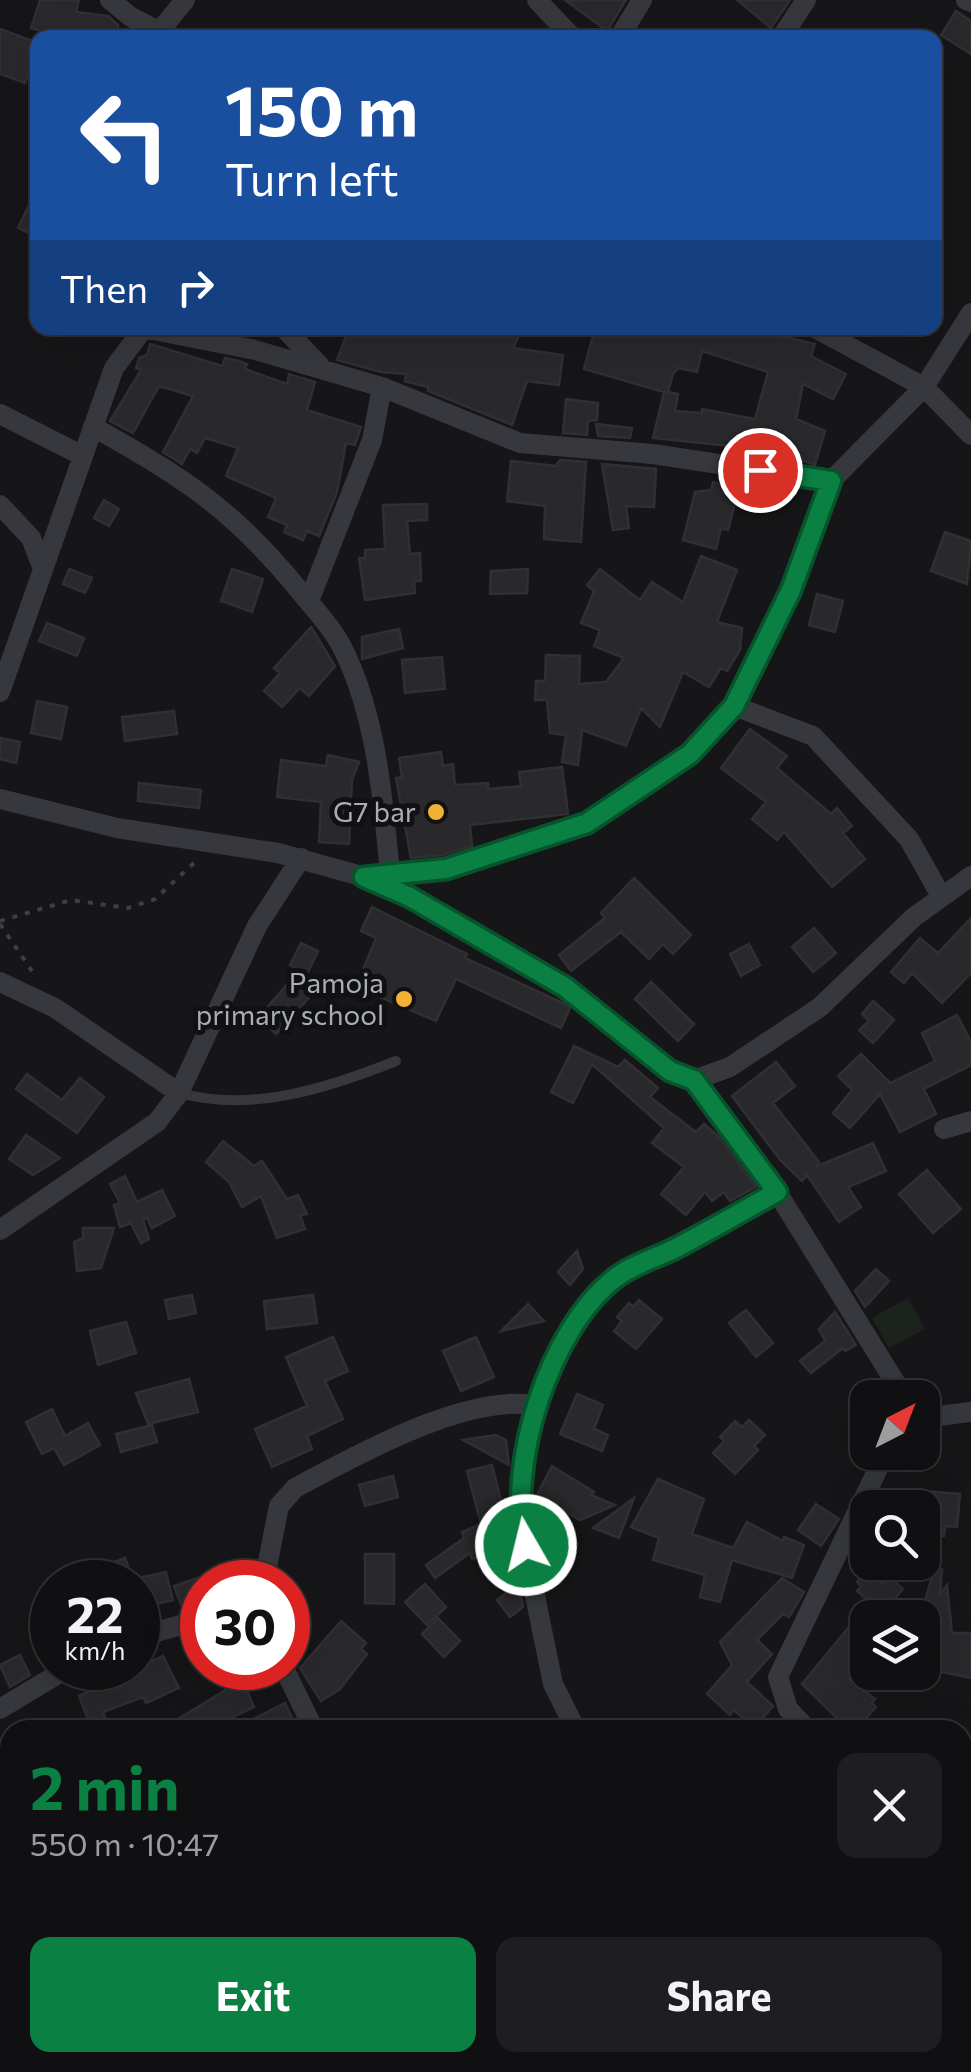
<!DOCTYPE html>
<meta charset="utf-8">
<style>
body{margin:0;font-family:Commissioner,sans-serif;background:#1e1e20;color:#f1f3f6;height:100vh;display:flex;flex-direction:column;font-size:38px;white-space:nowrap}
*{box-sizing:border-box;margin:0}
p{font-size:32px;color:#9c9d9f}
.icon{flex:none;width:55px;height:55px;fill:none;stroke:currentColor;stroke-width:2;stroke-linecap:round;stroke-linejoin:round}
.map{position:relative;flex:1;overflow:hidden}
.details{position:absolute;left:0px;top:1720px;width:972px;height:352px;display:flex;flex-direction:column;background:#101012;border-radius:30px 30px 0 0;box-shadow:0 10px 40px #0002,0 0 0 2px #303032}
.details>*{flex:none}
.banner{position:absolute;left:30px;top:30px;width:912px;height:305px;border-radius:20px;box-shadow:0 10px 40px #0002,0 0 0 2px #303032;background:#1a4fa0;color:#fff;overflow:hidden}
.needle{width:65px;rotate:42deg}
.fabs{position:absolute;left:850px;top:1380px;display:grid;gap:20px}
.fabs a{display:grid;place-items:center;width:90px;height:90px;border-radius:20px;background:#101012;box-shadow:0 10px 40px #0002,0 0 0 2px #303032;font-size:50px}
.speed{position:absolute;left:30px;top:1560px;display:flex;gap:20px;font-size:50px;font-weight:700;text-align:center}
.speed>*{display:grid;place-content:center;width:130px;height:130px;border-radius:50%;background:#101012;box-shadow:0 10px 40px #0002,0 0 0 2px #303032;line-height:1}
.speed small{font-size:25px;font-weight:400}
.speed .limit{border:15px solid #d22;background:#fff;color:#111}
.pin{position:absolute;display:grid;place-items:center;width:85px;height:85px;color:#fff;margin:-42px;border:5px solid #fff;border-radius:50%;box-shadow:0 2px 10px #0007}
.me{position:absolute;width:110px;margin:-55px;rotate:352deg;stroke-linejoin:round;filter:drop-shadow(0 0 8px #0008)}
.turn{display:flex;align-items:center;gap:35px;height:210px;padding:0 30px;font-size:45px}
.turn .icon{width:130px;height:130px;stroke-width:2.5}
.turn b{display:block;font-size:70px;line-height:85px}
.then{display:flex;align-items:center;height:95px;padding:0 30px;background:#0003;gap:20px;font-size:38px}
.round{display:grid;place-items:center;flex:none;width:105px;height:105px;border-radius:20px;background:#1e1e20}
.summary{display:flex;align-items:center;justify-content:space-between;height:170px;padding:0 30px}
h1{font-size:60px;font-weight:700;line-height:75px;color:#0b8043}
.cta{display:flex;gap:20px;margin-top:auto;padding:20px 30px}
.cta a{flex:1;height:115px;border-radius:20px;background:#0b8043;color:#fff;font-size:40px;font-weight:700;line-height:115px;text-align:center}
.cta a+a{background:#1e1e20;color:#f1f3f6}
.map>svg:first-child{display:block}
</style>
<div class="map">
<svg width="971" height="2072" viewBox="0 0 971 2072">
<rect width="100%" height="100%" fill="#161618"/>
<path fill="#1c231d" d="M 908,1298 L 925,1329 L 889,1348 L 872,1318 Z"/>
<path fill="#29292c" stroke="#303034" stroke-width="2.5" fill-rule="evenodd" d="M 40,0 L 79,0 L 76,12 L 108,16 L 118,25 L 117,38 L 64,38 L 31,28 Z
M 565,0 L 626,0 L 607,31 Z
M 737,0 L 790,0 L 771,28 Z
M 956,11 L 971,21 L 971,54 L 941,35 Z
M 0,29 L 38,43 L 38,62 L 34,60 L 25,83 L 0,74 Z
M 38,186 L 38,237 L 18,228 Z
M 349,328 L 523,328 L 513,348 L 563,355 L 559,385 L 527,381 L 512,425 L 428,391 L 428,387 L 405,381 L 406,374 L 381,372 L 337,360 Z
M 595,328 L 745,328 L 815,344 L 811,356 L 846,374 L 833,399 L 803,384 L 796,419 L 825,431 L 815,465 L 778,452 L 777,459 L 730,446 L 653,438 L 664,392 L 584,369 ZM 702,351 L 768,372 L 755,419 L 702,409 L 702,413 L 675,411 L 678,394 L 668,392 L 673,374 L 678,368 L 697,372 Z
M 150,344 L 222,366 L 225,358 L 239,361 L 247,364 L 245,369 L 287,384 L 289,374 L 315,382 L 307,410 L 361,427 L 355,445 L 346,443 L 337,492 L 319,536 L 307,531 L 303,540 L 284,532 L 287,525 L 268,517 L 276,498 L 226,476 L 238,448 L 205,438 L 197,453 L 190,449 L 182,464 L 163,452 L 193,396 L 159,386 L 133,433 L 110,421 L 141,370 L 136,368 L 139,358 L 147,355 Z
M 566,399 L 598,403 L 597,420 L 588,421 L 587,435 L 563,433 Z
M 596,424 L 632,428 L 630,438 L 598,436 Z
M 560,460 L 586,462 L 581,542 L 544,539 L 545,506 L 507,501 L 511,461 L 556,466 Z
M 602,464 L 656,469 L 654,507 L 626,506 L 629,528 L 613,530 Z
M 713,482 L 733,487 L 732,494 L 737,496 L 728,530 L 721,528 L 716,549 L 683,540 L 695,492 L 711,490 Z
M 104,500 L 119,509 L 109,526 L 94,518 Z
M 427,504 L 427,520 L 407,521 L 410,554 L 420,553 L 421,581 L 414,581 L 415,593 L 365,600 L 359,558 L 365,558 L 365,550 L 385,549 L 383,505 Z
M 945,532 L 971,541 L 967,584 L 931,571 Z
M 701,556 L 737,570 L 717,622 L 742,628 L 740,650 L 727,671 L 721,668 L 709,687 L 683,672 L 660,727 L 641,708 L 626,746 L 582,730 L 578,765 L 562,762 L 566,735 L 550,733 L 547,700 L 535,700 L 536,681 L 545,681 L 546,655 L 580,656 L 579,684 L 606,682 L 624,658 L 594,646 L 600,630 L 581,623 L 594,591 L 587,585 L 600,569 L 640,600 L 652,582 L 683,602 Z
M 69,569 L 92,578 L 85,593 L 63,584 Z
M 232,569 L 263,579 L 252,612 L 221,601 Z
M 528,569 L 527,593 L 490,594 L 491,571 Z
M 817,594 L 843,601 L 835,632 L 809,625 Z
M 47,623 L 84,638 L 77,656 L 39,641 Z
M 311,627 L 335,666 L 309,696 L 300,688 L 282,707 L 264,691 L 280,673 L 274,668 Z
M 399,629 L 403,648 L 362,659 L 362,637 Z
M 442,657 L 445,689 L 405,693 L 402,660 Z
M 37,701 L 67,707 L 61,739 L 31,733 Z
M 174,711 L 177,734 L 125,741 L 122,717 Z
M 750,729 L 787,756 L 777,768 L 831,814 L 837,808 L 852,826 L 843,833 L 865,859 L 832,887 L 784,832 L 777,840 L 752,819 L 766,802 L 721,768 Z
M 0,738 L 20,742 L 16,763 L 0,759 Z
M 441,752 L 443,766 L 453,764 L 455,785 L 488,783 L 488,789 L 521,786 L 519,772 L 562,767 L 568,814 L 470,825 L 472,846 L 443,855 L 411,858 L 396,778 L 402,777 L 399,758 Z
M 328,755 L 359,762 L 352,780 L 349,844 L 319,842 L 321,802 L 277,797 L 281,760 L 326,766 Z
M 139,783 L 201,790 L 199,808 L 138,801 Z
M 634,878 L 691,935 L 673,954 L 663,944 L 649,959 L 621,932 L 571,971 L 559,955 L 605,918 L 601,913 Z
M 372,907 L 467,954 L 465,958 L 563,1003 L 570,1008 L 561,1028 L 456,979 L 436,1021 L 356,987 L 376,938 L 361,931 Z
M 971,918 L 971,973 L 942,1003 L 912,973 L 904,983 L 891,972 L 920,938 L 938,953 Z
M 814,928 L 836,953 L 813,972 L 792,947 Z
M 301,943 L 318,951 L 307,974 L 290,965 Z
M 749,944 L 760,965 L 741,976 L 730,954 Z
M 295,975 L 314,992 L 276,1034 L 258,1018 Z
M 651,982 L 694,1024 L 678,1041 L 635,999 Z
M 873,1001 L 894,1020 L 873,1043 L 859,1030 L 869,1021 L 862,1014 Z
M 957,1015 L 971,1042 L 971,1065 L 924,1089 L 936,1114 L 900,1132 L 880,1094 L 850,1128 L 833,1113 L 852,1090 L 838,1076 L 861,1054 L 890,1083 L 935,1061 L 922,1033 Z
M 574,1046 L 618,1067 L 625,1060 L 658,1088 L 650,1097 L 696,1132 L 704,1124 L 719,1137 L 756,1187 L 730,1201 L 724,1192 L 712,1201 L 705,1192 L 686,1215 L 661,1194 L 684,1167 L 652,1143 L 664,1128 L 592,1064 L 573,1103 L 551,1092 Z
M 776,1062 L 795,1086 L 773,1103 L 819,1162 L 815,1167 L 873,1143 L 886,1171 L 848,1187 L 861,1207 L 839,1222 L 807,1175 L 802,1181 L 781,1161 L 732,1096 Z
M 27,1074 L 62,1100 L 80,1078 L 104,1097 L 77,1133 L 16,1089 Z
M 26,1135 L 60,1158 L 33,1175 L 9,1159 Z
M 223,1141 L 254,1166 L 262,1161 L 287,1199 L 298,1195 L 307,1214 L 300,1215 L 305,1229 L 277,1238 L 261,1196 L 242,1207 L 229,1182 L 206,1162 Z
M 927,1170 L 961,1209 L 933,1233 L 899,1194 Z
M 125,1176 L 137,1202 L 162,1190 L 175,1216 L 152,1228 L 147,1218 L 143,1220 L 149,1239 L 141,1243 L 131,1223 L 120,1227 L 114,1205 L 120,1203 L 110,1184 Z
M 83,1228 L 114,1228 L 101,1268 L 77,1271 L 74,1242 L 83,1238 Z
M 577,1251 L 583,1269 L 570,1285 L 558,1272 Z
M 876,1269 L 889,1281 L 865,1307 L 855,1291 Z
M 192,1295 L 196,1313 L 169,1319 L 165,1300 Z
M 313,1295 L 317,1323 L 267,1329 L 264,1301 Z
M 639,1300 L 662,1319 L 636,1349 L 614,1331 L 622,1321 L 617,1317 L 629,1303 L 633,1307 Z
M 528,1304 L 544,1321 L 501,1331 Z
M 746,1310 L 773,1343 L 756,1357 L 729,1323 Z
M 835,1312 L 856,1345 L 845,1351 L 843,1348 L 811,1373 L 800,1361 L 825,1341 L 819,1329 Z
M 126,1322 L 136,1353 L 98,1365 L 90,1331 Z
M 333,1337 L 348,1371 L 325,1381 L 343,1419 L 307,1436 L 312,1449 L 272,1467 L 255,1429 L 307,1406 L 286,1357 Z
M 476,1337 L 494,1377 L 461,1391 L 443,1351 Z
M 189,1379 L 198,1412 L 148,1424 L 136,1393 Z
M 577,1394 L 603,1405 L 594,1429 L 608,1435 L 602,1451 L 560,1434 Z
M 52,1409 L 65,1436 L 88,1423 L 100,1445 L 64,1465 L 54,1448 L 42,1454 L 26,1422 Z
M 749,1420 L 765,1435 L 754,1446 L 758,1450 L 735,1474 L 713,1453 L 724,1441 L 720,1437 L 735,1421 L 742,1427 Z
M 152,1425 L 157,1442 L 121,1452 L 116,1434 Z
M 496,1435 L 506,1440 L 509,1465 L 463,1440 Z
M 492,1465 L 504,1512 L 496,1514 L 508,1545 L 472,1559 L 470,1553 L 435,1578 L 426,1565 L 464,1538 L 462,1532 L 481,1524 L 467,1471 Z
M 552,1466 L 594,1492 L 591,1495 L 615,1505 L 580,1520 L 537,1495 Z
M 393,1476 L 398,1497 L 365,1506 L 359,1485 Z
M 658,1479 L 704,1499 L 692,1534 L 733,1548 L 747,1522 L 783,1541 L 784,1537 L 804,1545 L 792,1578 L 732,1560 L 720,1602 L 700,1597 L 705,1575 L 653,1560 L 659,1538 L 631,1527 Z
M 913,1490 L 960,1494 L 957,1527 L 945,1526 L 944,1536 L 922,1534 L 922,1508 L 911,1508 Z
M 634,1498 L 619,1538 L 593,1528 Z
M 816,1504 L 839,1519 L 821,1546 L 798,1530 Z
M 365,1554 L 394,1554 L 394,1604 L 365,1603 Z
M 125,1558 L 134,1582 L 105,1582 L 99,1567 Z
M 934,1568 L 942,1569 L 940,1594 L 947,1585 L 952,1633 L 971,1633 L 971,1678 L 926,1669 L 929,1635 L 923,1636 L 921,1616 Z
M 867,1570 L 883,1584 L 889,1577 L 903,1589 L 883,1613 L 857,1591 L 861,1586 L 857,1582 Z
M 166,1572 L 173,1600 L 138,1608 L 138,1578 Z
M 197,1578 L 202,1597 L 181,1605 L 174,1586 Z
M 782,1578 L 804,1592 L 789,1617 L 783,1614 L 757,1640 L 772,1654 L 747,1682 L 773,1706 L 754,1728 L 734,1710 L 730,1715 L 707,1694 L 732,1665 L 720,1642 Z
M 425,1584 L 446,1607 L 427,1625 L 405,1602 Z
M 519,1584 L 523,1607 L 510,1617 L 497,1600 Z
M 868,1604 L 868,1637 L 854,1655 L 863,1663 L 849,1679 L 875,1699 L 872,1703 L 876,1707 L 855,1730 L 849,1730 L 802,1684 Z
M 438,1618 L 460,1641 L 444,1657 L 422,1634 Z
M 341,1621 L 366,1643 L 361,1649 L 367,1654 L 340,1689 L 321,1701 L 300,1668 Z
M 20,1655 L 30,1675 L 10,1687 L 0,1665 Z
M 163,1656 L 179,1688 L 146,1703 L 143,1697 L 103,1712 L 106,1721 L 91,1727 L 79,1696 Z
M 242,1680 L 254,1707 L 206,1730 L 160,1730 Z
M 285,1703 L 293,1720 L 273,1730 L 232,1730 Z"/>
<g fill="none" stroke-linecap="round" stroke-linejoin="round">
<path stroke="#3d3f44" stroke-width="4" stroke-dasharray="5 8" stroke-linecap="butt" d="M 0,921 L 71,900 L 128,908 L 155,899 L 195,862
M 0,924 L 34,974"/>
<path stroke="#37383d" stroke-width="10" d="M 180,1093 C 252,1113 328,1088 396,1061"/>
<path stroke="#37383d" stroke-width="20" d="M 110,0 L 131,17 L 172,38
M 537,0 L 573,38
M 966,0 L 971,2
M 154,38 L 185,0
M 619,38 L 642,0
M 781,38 L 806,0
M 143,328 L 255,350 L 382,387 L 372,440 L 309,601
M 284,328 L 320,366
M 815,328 L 924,387 L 971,435
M 382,387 L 520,443 L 653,454 L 831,481
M 0,414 L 83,456
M 93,427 C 181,475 235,511 299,590 C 315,610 333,628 344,651 C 377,719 383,800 390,874
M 0,505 L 31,538 L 43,569
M 0,692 L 114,368 L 144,328
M 734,706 L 813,736 L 909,839 L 940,894
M 0,799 L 117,828 L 278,853 L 365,877 L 410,897 L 565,987 L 670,1071 L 694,1080 L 730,1067 L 820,1007 L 914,917 L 971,876
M 367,876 L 446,869 L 587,823 L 689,754 L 734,706 L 791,589 L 831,481 L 924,387 L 971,313
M 0,982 L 55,1008 L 179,1093
M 694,1080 L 777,1192 L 905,1398
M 944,1129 L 971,1121
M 0,1230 L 157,1122 L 179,1093 L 257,926 L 301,858
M 922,1418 L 971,1412
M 264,1582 L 279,1506 L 295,1488 C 355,1456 470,1391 537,1406
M 138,1637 L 202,1619
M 284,1668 L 314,1730
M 0,1709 L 68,1668
M 576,1730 L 553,1684 L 520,1522 L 520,1489 L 537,1406 L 568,1335 L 589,1303 L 615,1277 L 777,1192
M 808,1730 L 788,1709 L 778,1677 L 886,1452
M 0,1979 L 10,1960
M 867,2062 L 869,2072
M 214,2072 L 223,2062"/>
</g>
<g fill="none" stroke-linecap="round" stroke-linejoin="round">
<defs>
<path id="route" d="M 526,1545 C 506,1466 549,1330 614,1279 C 631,1265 656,1258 676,1248 C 710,1230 743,1211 777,1192 L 694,1080 L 670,1071 L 565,987 L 410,897 L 364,877 L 446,869 L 587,823 L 690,754 L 734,706 L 791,590 L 831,481 L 760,470"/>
</defs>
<use href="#route" stroke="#07532c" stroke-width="25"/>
<use href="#route" stroke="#0b8043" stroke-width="18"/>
</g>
<g fill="#f2b134" stroke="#111113" stroke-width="4">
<circle cx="436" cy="812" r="10"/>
<circle cx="404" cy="999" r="10"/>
</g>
<g text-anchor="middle" stroke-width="10" stroke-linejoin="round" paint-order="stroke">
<g font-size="28" fill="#a8adb8" stroke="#111113" text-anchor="end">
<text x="416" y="822">G7 bar</text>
<text x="384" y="993">Pamoja<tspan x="384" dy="32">primary school</tspan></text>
</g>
</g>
</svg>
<div class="fabs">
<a><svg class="needle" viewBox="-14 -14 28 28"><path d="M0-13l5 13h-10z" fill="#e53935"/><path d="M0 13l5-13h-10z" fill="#9c9d9f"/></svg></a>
<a><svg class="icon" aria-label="search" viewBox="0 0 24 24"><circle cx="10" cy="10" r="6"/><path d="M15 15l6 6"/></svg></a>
<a><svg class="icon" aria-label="layers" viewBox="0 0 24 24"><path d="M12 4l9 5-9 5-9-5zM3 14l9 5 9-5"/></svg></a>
</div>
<div class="speed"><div>22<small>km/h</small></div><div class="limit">30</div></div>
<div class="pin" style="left:760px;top:470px;background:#d93025"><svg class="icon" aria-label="arrive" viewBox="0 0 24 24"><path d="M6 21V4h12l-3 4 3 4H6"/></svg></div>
<svg class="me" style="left:526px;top:1545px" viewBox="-20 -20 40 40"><circle r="17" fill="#0b8043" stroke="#fff" stroke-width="3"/><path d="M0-11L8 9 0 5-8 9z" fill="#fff"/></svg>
<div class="banner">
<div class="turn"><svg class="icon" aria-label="left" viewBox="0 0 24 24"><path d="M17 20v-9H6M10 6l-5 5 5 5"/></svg><div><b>150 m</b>Turn left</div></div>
<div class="then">Then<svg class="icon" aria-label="right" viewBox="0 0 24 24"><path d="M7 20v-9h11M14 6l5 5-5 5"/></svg></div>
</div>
<section class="details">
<div class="summary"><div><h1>2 min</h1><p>550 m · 10:47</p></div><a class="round"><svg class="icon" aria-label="close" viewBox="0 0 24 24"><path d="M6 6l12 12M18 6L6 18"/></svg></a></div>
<div class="cta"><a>Exit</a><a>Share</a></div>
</section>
</div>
